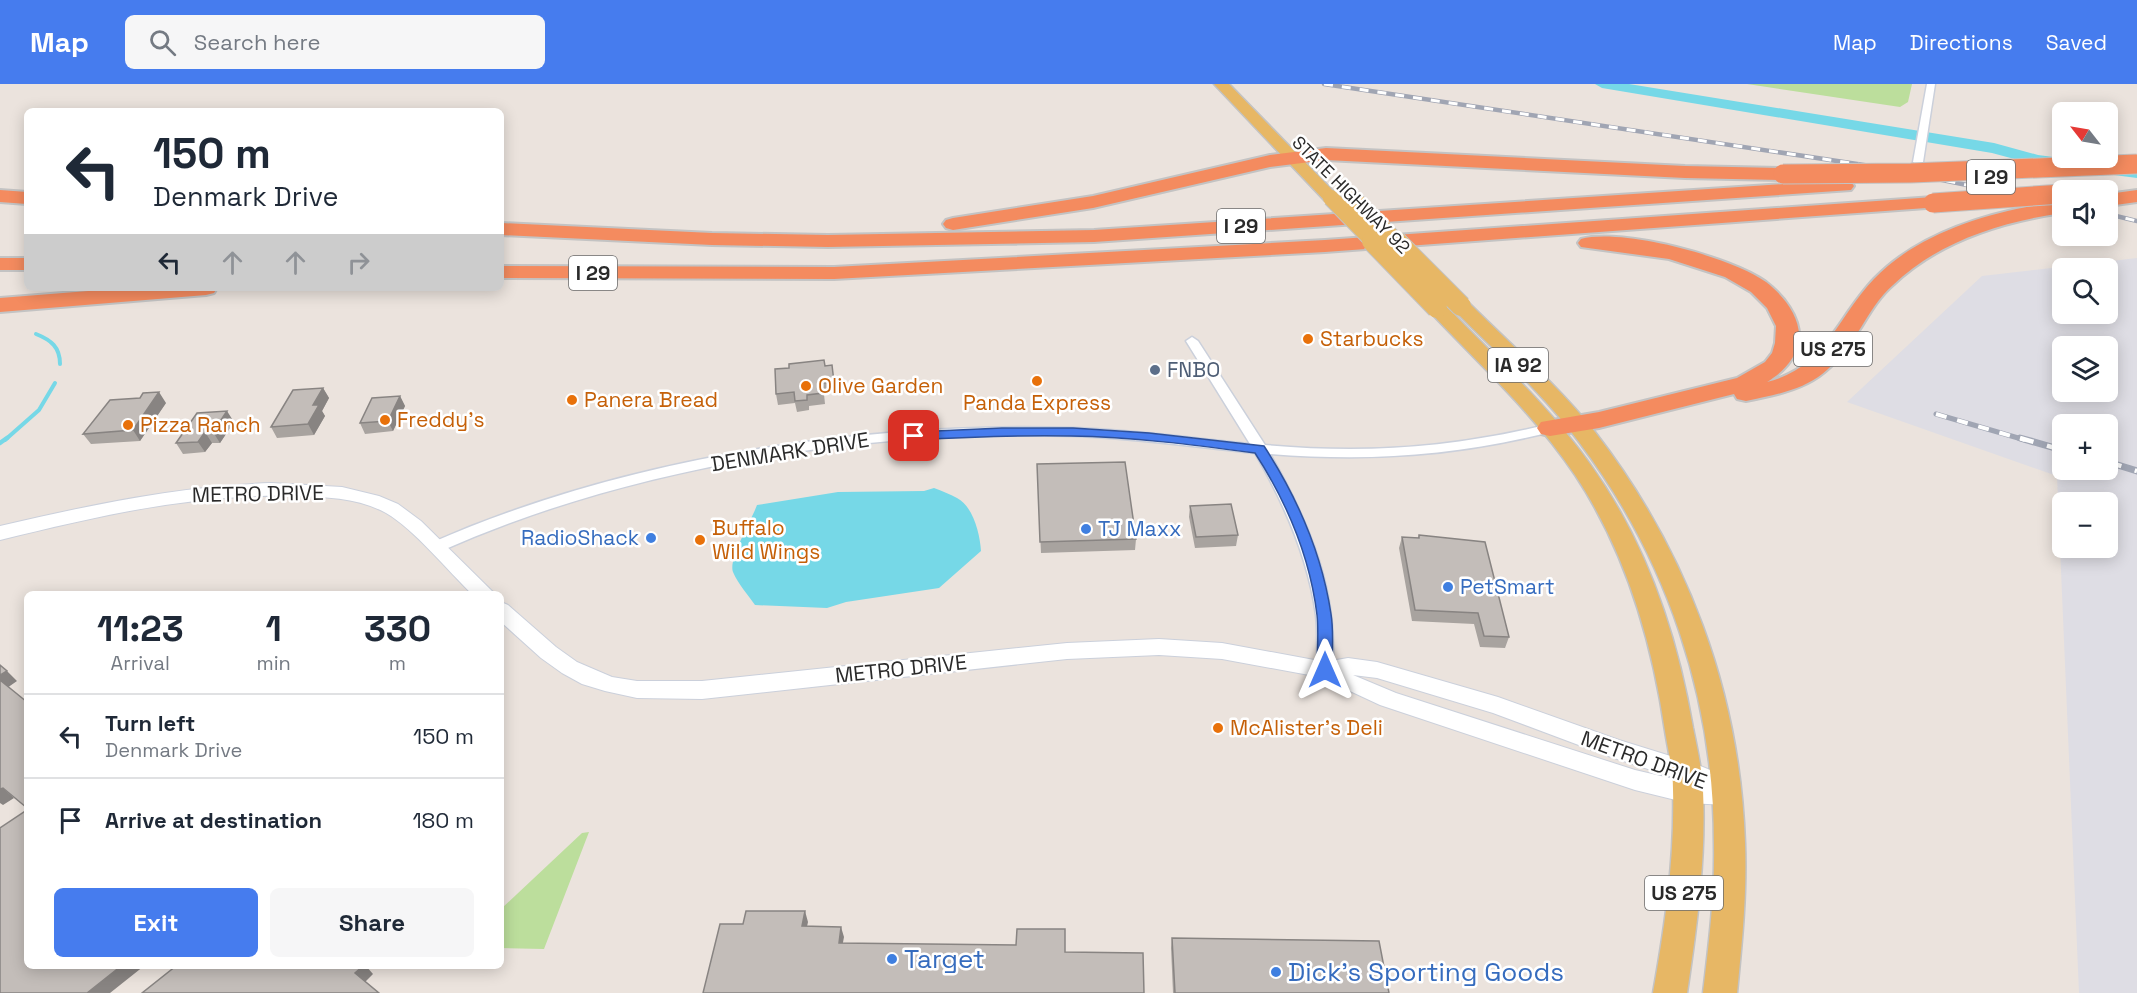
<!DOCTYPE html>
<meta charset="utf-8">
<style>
body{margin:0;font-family:"Space Grotesk",sans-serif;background:#f6f6f7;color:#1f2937;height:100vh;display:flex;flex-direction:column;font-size:22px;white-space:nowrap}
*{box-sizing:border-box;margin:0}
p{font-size:20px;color:#747a83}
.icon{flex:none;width:33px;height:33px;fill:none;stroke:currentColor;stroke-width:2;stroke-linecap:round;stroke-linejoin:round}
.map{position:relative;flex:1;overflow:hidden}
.side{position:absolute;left:24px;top:507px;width:480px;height:378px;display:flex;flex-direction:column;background:#fff;border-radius:9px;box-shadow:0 3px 15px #0003}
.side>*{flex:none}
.banner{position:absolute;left:24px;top:24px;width:480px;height:183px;border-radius:9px;box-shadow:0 3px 15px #0003;background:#fff;color:#1f2937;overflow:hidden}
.needle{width:39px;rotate:301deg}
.tools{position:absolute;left:2052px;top:18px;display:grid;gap:12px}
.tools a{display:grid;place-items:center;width:66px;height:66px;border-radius:9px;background:#fff;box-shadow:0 3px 15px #0003;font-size:30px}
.pin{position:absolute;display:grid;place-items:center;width:51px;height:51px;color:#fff;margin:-26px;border-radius:12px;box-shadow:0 3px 9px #0006}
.me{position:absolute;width:66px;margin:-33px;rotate:0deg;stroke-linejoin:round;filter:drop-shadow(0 0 4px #0008)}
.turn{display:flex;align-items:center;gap:21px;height:126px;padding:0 30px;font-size:27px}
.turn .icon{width:78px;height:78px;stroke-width:2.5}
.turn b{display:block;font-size:42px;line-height:51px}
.lanes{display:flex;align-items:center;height:57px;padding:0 30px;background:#0003;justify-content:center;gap:30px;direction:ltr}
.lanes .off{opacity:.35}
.eta{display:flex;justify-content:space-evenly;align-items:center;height:102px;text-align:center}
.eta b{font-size:36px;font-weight:600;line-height:42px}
.button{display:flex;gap:12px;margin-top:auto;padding:12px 30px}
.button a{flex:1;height:69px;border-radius:9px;background:#467cee;color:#fff;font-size:24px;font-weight:600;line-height:69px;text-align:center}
.button a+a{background:#f6f6f7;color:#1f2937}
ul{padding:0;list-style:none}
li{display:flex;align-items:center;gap:18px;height:84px;padding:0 30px;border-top:2px solid #e0e1e3}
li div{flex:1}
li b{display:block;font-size:22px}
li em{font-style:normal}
header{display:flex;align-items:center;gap:36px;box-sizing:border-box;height:84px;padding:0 30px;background:#467cee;color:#fff}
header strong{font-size:28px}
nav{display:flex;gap:33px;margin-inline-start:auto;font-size:21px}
.search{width:420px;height:54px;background:#f6f6f7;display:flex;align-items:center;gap:15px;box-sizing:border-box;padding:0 21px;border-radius:9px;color:#747a83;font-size:22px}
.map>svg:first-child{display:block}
</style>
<header>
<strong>Map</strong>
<div class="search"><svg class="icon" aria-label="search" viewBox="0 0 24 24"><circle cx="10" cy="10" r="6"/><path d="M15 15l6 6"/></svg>Search here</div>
<nav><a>Map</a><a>Directions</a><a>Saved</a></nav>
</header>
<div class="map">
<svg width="2137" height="909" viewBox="0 0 2137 909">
<rect width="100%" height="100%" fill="#ebe3dd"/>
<path fill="#dedde4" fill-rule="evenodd" d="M 2137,174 L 2137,909 L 2079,909 L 2057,392 L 1847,318 L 1982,192 ZM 2062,184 L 2108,184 L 2108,230 L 2062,230 ZM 2062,262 L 2108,262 L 2108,308 L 2062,308 ZM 2062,340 L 2108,340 L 2108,386 L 2062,386 ZM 2108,418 L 2108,464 L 2062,464 L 2062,418 Z"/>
<path fill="#bcde9c" d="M 1747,0 L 1912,0 L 1908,18 L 1900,23 Z
M 589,748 L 544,865 L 501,864 L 501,825 L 582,749 Z"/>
<path fill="#76d8e7" d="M 934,404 C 942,407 950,410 957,414 C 973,422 980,450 981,467 L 939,504 L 846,518 L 827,524 L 755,521 C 748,511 738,500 733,488 C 728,476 752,435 757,421 L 838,408 L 924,407 Z"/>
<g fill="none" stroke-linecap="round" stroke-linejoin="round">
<path stroke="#76d8e7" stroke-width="4" d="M 36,250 C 51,256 60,263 60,280
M 5,356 L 39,326 L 55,299"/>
<path stroke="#76d8e7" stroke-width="4.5" d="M 0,359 L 7,354"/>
<path fill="#76d8e7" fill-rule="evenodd" d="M 1595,0 L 1629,0 L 1994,59 L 2038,71 L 2137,84 L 2137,94 L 2037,81 L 1992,69 L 1602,4 Z"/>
<defs>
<path id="minor" d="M 1927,0 L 1935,0 L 1923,78 L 1918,81 L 1913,78 Z
M 1192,253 L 1198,257 L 1265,361 C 1366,370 1451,364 1550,340 L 1557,344 L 1555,347 C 1456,372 1371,378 1270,370 C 1304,429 1333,494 1333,563 C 1333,572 1335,583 1331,591 L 1325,592 L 1319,591 L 1317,586 C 1317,568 1318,549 1316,531 C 1308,473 1284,419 1255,369 C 1195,363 1135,354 1075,352 C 868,345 631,382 441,467 L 436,468 L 428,463 L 431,459 C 624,374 863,337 1074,344 C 1133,346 1191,354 1250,360 L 1186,257 Z"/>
<path id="tertiary" d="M 271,399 L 342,403 L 379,412 L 398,420 L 421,437 L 495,510 L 472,510 C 448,487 414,445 386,429 C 359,414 327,413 297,412 C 196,409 98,432 0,456 L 0,442 C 90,421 179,402 271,399 Z
M 501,518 L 508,521 L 556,563 L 577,578 L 612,593 L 637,597 L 702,597 L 1067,559 L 1159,555 L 1222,559 L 1325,578 L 1348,574 L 1377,578 L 1498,613 L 1619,656 L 1693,679 L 1715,688 L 1736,704 L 1739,711 L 1736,718 L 1727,721 L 1688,719 L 1635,706 L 1380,621 L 1320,593 L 1222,575 L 1159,571 L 1067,575 L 702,615 L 637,614 L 605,607 L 582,600 L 562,589 L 541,574 L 501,538 ZM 1353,591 L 1377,594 L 1493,629 L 1608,672 L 1691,699 L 1635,686 L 1396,609 Z"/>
<path id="primary" d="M 1214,0 L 1229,0 L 1337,111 L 1339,114 L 1337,117 L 1325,117 Z
M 1461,216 L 1468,218 C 1510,260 1557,300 1595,348 C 1687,467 1740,608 1745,759 C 1747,809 1742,859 1737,909 L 1703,909 C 1709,859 1715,810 1714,760 C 1714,614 1667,474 1579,358 C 1543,309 1497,269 1454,226 L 1452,222 L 1454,218 Z
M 1437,218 L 1444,220 C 1494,272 1548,321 1590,380 C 1646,458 1677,550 1693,644 C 1697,664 1702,685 1703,706 C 1706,774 1697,842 1687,909 L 1653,909 C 1665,842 1675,774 1673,705 C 1673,686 1668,666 1665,647 C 1652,557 1626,468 1575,391 C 1535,331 1480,281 1430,228 L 1428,224 L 1430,220 Z"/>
<path id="motorway" d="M 1326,64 L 1685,82 L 1782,84 L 1789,86 L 1791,90 L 1789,94 L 1782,96 L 1685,94 L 1326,76 L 1270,83 L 1093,124 L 953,146 L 946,144 L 943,140 L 946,136 L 953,134 L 1093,112 L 1270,71 Z
M 1844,96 L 1851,98 L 1854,102 L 1851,106 L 1094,158 L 828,163 L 712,161 L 501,151 L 501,139 L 712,149 L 828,151 L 1094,146 Z
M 0,106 L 27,108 L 27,120 L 0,118 Z
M 2137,106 L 2137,118 L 2108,122 L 2108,110 Z
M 1933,113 L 1940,115 L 1943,119 L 1940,123 L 1325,168 L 834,195 L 501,194 L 501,182 L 834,183 L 1325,156 Z
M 2062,117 L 2062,129 C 2001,138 1939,157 1893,201 C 1879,213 1870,229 1860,245 C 1826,298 1806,305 1746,317 L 1737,315 L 1734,310 L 1599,344 L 1550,352 L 1541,350 L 1537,344 L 1541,338 L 1599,328 L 1737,294 L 1765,278 L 1772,269 L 1775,259 L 1776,242 L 1767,224 L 1751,208 L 1725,193 L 1669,175 L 1581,163 L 1578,159 L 1581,155 C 1623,144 1731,173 1766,198 C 1783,211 1801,233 1799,256 C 1797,274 1782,289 1767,298 C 1826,283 1836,235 1874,195 C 1921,146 1996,126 2062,117 Z
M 0,174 L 27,174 L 27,186 L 0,186 Z
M 126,204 L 217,204 L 214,209 L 206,211 L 0,228 L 0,214 Z"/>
</defs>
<use href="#minor" stroke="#cbd0db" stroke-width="3"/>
<use href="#tertiary" stroke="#cbd0db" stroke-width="2"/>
<use href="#primary" stroke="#c3c3c3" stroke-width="3"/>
<use href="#motorway" stroke="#c3c3c3" stroke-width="4"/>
<use href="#minor" fill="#fff" fill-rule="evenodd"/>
<use href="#tertiary" fill="#fff" fill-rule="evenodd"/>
<use href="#primary" fill="#e7b765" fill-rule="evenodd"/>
<use href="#motorway" fill="#f48b5f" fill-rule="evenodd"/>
<defs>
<path id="rail-far2" d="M 1324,0 L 1877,83 L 2062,120
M 2108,130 L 2137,137"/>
<path id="rail-far1" d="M 1936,330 L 2025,356"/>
<path id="rail" d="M 2020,354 L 2062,366
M 2108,378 L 2137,387"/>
</defs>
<use href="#rail-far2" stroke="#a0a5b3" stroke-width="4.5"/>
<use href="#rail-far1" stroke="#a0a5b3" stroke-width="5"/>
<use href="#rail" stroke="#a0a5b3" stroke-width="7"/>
<use href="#rail-far2" stroke="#fff" stroke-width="3" stroke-dasharray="9" stroke-linecap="butt"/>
<use href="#rail-far1" stroke="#fff" stroke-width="4" stroke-dasharray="11" stroke-linecap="butt"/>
<use href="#rail" stroke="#fff" stroke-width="4.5" stroke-dasharray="14" stroke-linecap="butt"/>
<defs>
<path id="primary-bridge-far1" d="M 1352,113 L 1397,158
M 1331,114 L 1374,158"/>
<path id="primary-bridge" d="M 1372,157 L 1437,224
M 1396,157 L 1461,222"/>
<path id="motorway-bridge" d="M 1783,90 L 1911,89 L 2137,80
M 1933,119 L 2062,110"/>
</defs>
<use href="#primary-bridge-far1" stroke="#c3c3c3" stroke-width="18" stroke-linecap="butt"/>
<use href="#primary-bridge" stroke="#c3c3c3" stroke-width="22" stroke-linecap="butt"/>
<use href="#motorway-bridge" stroke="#c3c3c3" stroke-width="21" stroke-linecap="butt"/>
<use href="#primary-bridge-far1" stroke="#e7b765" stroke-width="16"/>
<use href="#primary-bridge" stroke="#e7b765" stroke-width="20"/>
<use href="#motorway-bridge" stroke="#f48b5f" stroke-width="19"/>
</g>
<path fill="#a8a39f" d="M 824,276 L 825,282 L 832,281 L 835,308 L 824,310 L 825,320 L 809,322 L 809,326 L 797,328 L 795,319 L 778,321 L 776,310 Z
M 323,304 L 329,314 L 322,327 L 325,332 L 314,351 L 277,354 L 271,343 Z
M 400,312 L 405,322 L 393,347 L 365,350 L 360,339 Z
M 166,319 L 140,357 L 91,360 L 83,350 Z
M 234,338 L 220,359 L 212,359 L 205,368 L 183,370 L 176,359 Z
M 1037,380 L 1136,455 L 1135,466 L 1041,469 Z
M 1190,422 L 1238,451 L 1236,462 L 1195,464 L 1189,433 Z
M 1419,451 L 1509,553 L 1505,564 L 1480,563 L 1474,540 L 1412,537 L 1399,464 L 1402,453 L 1418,454 Z
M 1172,854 L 1389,909 L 1173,909 L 1171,864 Z"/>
<path fill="#888482" d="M 323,304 L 329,314 L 322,327 L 325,332 L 314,351 L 308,340 L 313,321 Z
M 159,308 L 166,319 L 140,357 L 133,346 Z
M 400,312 L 405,322 L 393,347 L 388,337 Z
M 227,327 L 234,338 L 220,359 L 213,348 Z
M 205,348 L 212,359 L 205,368 L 198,358 Z
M 7,587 L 17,597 L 7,604 L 0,596 L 0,591 Z
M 3,704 L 14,714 L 3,721 L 0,719 L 0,705 Z
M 805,827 L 808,838 L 805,852 L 802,842 Z
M 841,843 L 844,853 L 841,869 L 839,859 Z
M 121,882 L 144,882 L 110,909 L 87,909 Z
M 363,882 L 366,882 L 373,890 L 364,899 L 355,889 Z"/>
<path fill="#c3bdb9" stroke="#888482" stroke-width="1.5" d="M 824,276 L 825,282 L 832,281 L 834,298 L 822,299 L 823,309 L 807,311 L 807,316 L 795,317 L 794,308 L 776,310 L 775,285 L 789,284 L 789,280 Z
M 323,304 L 313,321 L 319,321 L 308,340 L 271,343 L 293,306 Z
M 159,308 L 133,346 L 83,350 L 110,316 L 140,314 L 143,309 Z
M 400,312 L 388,337 L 360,339 L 372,314 Z
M 227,327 L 213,348 L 205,348 L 198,358 L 176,359 L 197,329 Z
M 1125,378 L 1136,455 L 1040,458 L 1037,380 Z
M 1231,420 L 1238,451 L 1196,453 L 1190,422 Z
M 1419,451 L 1485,458 L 1509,553 L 1484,552 L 1478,529 L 1415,526 L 1402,453 L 1419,454 Z
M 0,581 L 7,587 L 0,591 Z
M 0,596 L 27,618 L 27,724 L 3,704 L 0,705 Z
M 27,726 L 27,882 L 121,882 L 87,909 L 0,909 L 0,744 Z
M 746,827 L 805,827 L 802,842 L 841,843 L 839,859 L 1016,861 L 1017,845 L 1065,845 L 1065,868 L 1143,869 L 1144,909 L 703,909 L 720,840 L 743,840 Z
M 1172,854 L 1379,857 L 1389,909 L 1175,909 Z
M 176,882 L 363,882 L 355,889 L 379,909 L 142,909 Z"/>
<path fill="#467cee" stroke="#2e519b" stroke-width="1.5" d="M 1002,344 L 1073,344 L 1149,349 L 1264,362 C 1297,413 1322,470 1331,530 C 1334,548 1332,568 1332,586 L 1330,590 L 1319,590 L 1317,586 C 1317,568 1319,549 1317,531 C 1310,473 1286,417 1255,369 C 1194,361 1133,353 1071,352 C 1019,351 966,353 914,356 L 908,352 L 914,348 Z"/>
<g fill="#e8710a" stroke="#fff" stroke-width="2">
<circle cx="1308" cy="255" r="6"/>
<circle cx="1037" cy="297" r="6"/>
<circle cx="806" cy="302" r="6"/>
<circle cx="572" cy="316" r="6"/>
<circle cx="385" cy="336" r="6"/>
<circle cx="128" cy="341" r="6"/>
<circle cx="700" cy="456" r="6"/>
<circle cx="1218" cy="644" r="6"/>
</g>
<circle fill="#5c6f8a" stroke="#fff" stroke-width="2" cx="1155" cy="286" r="6"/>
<g fill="#3f7fe0" stroke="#fff" stroke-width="2">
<circle cx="1086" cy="445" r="6"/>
<circle cx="651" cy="454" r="6"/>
<circle cx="1448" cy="503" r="6"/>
<circle cx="892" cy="875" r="6"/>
<circle cx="1276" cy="888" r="6"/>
</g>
<g text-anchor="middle" stroke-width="5" stroke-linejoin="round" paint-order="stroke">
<g font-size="18" fill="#2a2a2a" stroke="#fff">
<text transform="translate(1351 111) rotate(45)" y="6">STATE HIGHWAY 92</text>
</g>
<g fill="#fff" stroke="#6a6a6a" stroke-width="1.5">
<rect x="1967" y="76" width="48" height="34" rx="4.5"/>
<rect x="1217" y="125" width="48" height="34" rx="4.5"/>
<rect x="569" y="172" width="48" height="34" rx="4.5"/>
<rect x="1794" y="248" width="78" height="34" rx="4.5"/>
<rect x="1488" y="264" width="60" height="34" rx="4.5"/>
<rect x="1645" y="792" width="78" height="34" rx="4.5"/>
</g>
<g font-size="20" font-weight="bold" fill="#2a2a2a">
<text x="1991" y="100">I 29</text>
<text x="1241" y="149">I 29</text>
<text x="593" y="196">I 29</text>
<text x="1833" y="272">US 275</text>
<text x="1518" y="288">IA 92</text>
<text x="1684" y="816">US 275</text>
</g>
<g font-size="21" fill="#c56008" stroke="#fff" text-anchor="start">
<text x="1320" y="262">Starbucks</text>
<text x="818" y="309">Olive Garden</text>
<text x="584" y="323">Panera Bread</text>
<text x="1037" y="326" text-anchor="middle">Panda Express</text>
<text x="397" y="343">Freddy's</text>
<text x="140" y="348">Pizza Ranch</text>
<text x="712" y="451">Buffalo<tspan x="712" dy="24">Wild Wings</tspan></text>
<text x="1230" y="651">McAlister's Deli</text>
</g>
<g font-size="21" fill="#4e5e75" stroke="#fff" text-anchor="start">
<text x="1167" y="293">FNBO</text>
</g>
<g font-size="21" fill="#2a2a2a" stroke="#fff">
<text transform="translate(790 368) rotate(-9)" y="7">DENMARK DRIVE</text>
<text transform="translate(258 410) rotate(-1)" y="7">METRO DRIVE</text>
<text transform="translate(901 585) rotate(-6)" y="7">METRO DRIVE</text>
<text transform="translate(1644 676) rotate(20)" y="7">METRO DRIVE</text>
</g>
<g font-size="21" fill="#366cbe" stroke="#fff" text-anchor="start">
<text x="1098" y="452">TJ Maxx</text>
<text x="639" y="461" text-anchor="end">RadioShack</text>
<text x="1460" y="510">PetSmart</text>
</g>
<g font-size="26" fill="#366cbe" stroke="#fff" text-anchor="start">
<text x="904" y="884">Target</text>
<text x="1288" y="897">Dick's Sporting Goods</text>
</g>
</g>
</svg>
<div class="tools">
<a><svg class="needle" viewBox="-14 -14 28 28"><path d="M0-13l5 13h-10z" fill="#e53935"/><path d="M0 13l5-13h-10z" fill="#747a83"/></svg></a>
<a><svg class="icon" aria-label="sound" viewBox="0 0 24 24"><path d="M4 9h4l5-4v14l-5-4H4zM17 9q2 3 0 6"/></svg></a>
<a><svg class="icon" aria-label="search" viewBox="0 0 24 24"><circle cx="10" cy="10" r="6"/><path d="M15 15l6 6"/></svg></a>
<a><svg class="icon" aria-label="layers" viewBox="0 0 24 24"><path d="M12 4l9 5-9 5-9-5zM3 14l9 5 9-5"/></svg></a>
<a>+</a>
<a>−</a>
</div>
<div class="pin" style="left:914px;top:352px;background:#d93025"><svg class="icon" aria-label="arrive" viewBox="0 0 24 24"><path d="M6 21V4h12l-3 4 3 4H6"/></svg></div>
<svg class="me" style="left:1325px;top:586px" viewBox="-20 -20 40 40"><path d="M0-17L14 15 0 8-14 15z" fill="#467cee" stroke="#fff" stroke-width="4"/></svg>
<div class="banner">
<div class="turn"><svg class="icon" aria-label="left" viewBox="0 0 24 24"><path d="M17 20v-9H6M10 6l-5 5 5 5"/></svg><div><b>150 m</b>Denmark Drive</div></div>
<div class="lanes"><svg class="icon" aria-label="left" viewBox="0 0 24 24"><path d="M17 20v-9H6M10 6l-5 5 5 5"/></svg><svg class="icon off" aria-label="ahead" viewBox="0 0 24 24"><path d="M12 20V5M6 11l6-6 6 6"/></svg><svg class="icon off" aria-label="ahead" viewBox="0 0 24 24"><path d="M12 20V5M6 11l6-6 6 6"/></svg><svg class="icon off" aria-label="right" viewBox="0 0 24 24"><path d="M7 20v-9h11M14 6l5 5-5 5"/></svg></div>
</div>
<section class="side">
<div class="eta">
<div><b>11:23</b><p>Arrival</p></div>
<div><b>1</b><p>min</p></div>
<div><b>330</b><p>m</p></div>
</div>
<ul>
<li><svg class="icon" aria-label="left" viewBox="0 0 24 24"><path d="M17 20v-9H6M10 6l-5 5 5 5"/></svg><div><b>Turn left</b><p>Denmark Drive</p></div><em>150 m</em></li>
<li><svg class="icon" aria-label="arrive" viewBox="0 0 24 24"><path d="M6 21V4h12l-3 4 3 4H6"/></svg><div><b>Arrive at destination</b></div><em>180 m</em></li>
</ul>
<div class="button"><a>Exit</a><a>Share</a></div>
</section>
</div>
